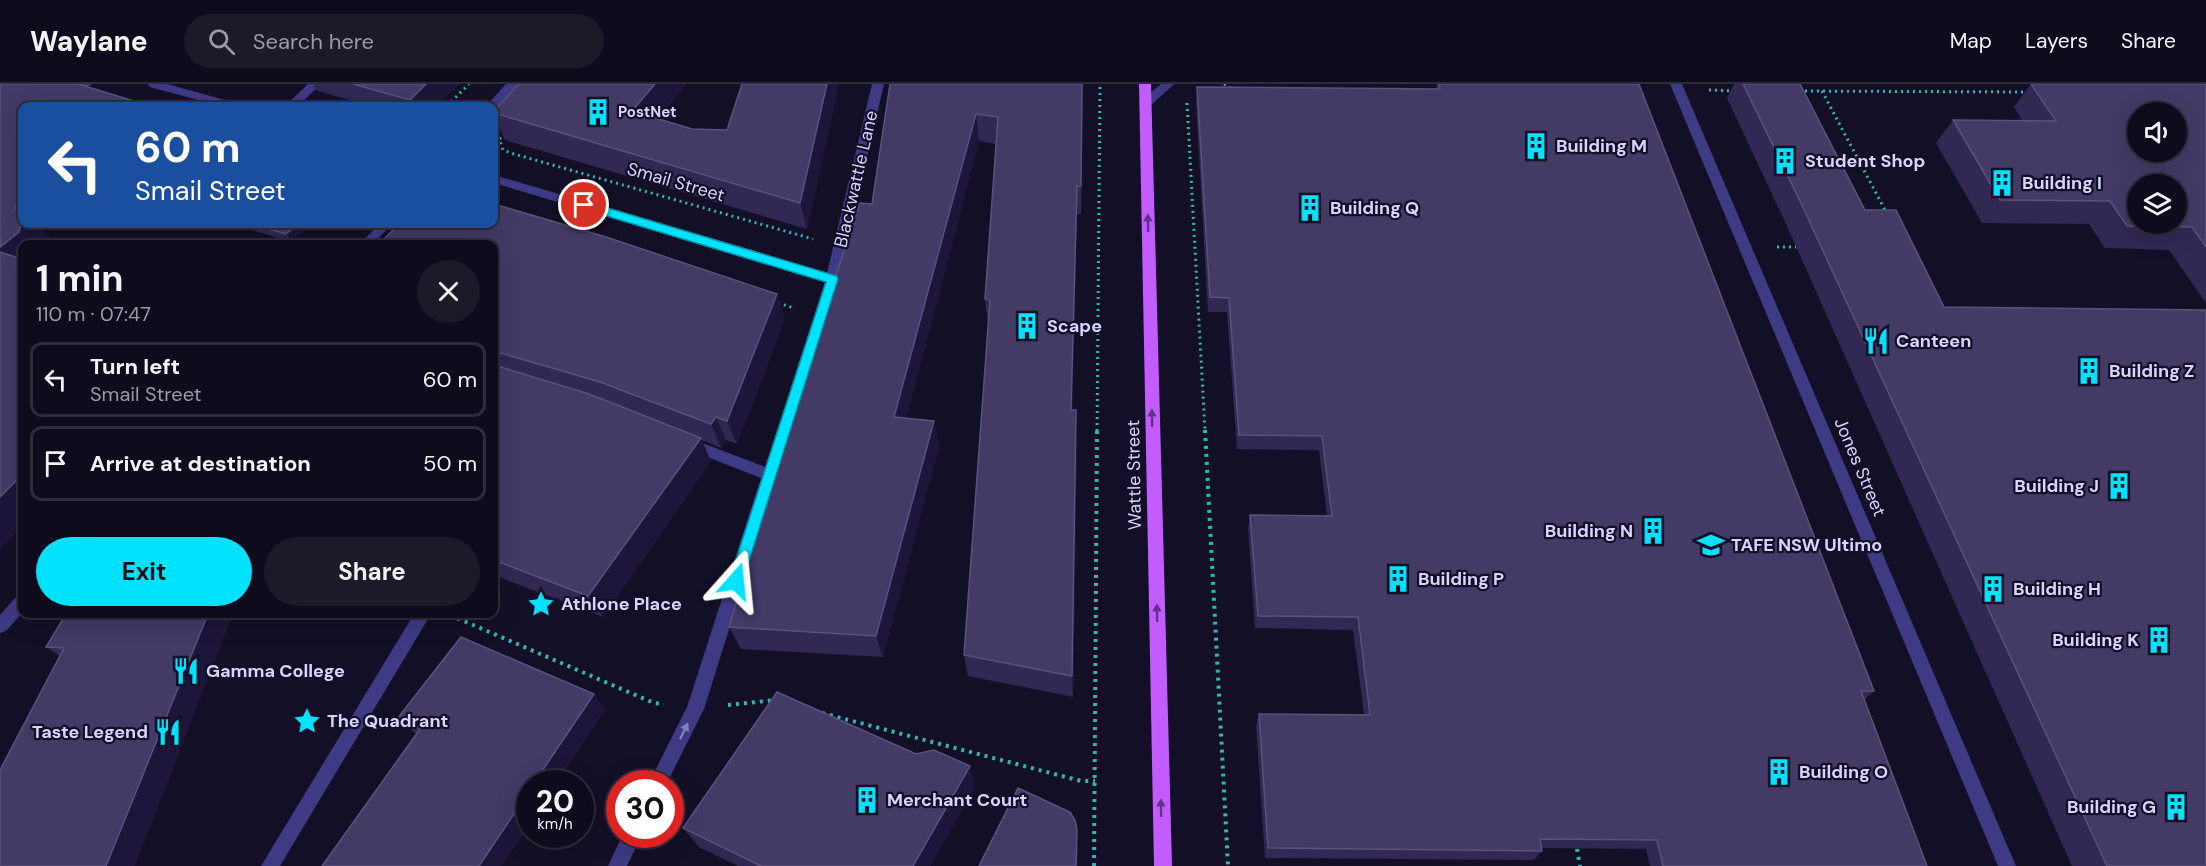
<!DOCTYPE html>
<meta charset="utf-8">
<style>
body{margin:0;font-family:"DM Sans",sans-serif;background:#1c1929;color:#f1f3f6;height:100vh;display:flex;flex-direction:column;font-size:22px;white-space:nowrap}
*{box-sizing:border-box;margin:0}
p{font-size:20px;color:#9b9ba3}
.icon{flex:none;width:33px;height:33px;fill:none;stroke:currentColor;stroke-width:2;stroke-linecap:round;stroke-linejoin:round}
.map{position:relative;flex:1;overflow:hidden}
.drawer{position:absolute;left:18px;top:156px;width:480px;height:378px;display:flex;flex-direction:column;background:#0e0b1c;border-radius:12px;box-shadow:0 6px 24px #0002,0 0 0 2px #2e2b3b}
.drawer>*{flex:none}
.guide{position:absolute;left:18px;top:18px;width:480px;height:126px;border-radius:12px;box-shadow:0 6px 24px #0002,0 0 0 2px #2e2b3b;background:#1a4fa0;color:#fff;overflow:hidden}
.buttons{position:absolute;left:2127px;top:18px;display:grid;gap:12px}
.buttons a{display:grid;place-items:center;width:60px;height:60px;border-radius:50%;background:#0e0b1c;box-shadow:0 6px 24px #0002,0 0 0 2px #2e2b3b;font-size:30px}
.speed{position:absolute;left:516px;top:686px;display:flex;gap:12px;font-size:30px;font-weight:700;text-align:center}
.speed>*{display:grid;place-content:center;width:78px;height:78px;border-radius:50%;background:#0e0b1c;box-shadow:0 6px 24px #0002,0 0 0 2px #2e2b3b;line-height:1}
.speed small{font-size:15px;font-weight:400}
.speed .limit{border:9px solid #d22;background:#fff;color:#111}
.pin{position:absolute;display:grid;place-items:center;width:51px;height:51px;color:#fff;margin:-26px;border:3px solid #fff;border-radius:50%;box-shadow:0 2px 6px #0007}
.me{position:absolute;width:66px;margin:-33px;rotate:18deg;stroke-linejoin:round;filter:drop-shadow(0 0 4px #0008)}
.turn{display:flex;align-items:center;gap:21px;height:126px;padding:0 18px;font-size:27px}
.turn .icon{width:78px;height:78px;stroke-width:2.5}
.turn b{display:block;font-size:42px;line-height:51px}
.round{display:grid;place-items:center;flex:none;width:63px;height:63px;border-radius:32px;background:#1c1929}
.head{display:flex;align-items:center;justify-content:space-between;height:102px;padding:0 18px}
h1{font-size:36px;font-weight:700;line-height:45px}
.button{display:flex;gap:12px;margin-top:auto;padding:12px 18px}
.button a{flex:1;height:69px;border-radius:36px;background:#01e2fe;color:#111;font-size:24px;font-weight:700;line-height:69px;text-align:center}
.button a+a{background:#1c1929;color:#f1f3f6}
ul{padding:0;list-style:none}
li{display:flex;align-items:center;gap:18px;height:75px;margin:0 12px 9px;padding:0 6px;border:3px solid #2e2b3b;border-radius:12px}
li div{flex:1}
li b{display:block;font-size:22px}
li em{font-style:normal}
header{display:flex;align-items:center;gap:36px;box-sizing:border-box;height:84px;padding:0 30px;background:#0e0b1c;border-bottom:2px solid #2e2b3b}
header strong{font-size:28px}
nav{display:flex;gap:33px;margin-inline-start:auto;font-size:21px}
.search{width:420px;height:54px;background:#1c1929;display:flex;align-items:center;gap:15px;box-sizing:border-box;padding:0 21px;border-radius:33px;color:#9b9ba3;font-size:22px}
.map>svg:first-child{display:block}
</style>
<header>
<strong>Waylane</strong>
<div class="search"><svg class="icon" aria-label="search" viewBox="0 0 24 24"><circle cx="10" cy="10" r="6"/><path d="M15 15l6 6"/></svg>Search here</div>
<nav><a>Map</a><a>Layers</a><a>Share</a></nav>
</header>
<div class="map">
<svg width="2206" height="782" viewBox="0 0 2206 782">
<rect width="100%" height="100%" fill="#130f26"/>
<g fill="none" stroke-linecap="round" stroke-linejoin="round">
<path stroke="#30b7b0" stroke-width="3" stroke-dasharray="2 4" stroke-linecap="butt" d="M 1224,0 L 1232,5
M 1709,6 L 1734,7
M 1799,7 L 2028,8
M 1822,7 L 1886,128
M 1187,19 L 1205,347
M 447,22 L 469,0
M 505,49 L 499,55 L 503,66 L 514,70 L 813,155
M 1777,163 L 1796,163
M 778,219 L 794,224
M 1097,347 L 1100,0"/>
<path stroke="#30b7b0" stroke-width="4" stroke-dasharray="3 5" stroke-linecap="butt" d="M 1205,346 L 1228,782
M 450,531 L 654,619 L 664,620
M 728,621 L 775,616
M 822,629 L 1081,697 L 1095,697
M 1577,765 L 1580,782
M 1094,782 L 1097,346"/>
<path fill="#3e3a84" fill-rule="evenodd" d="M 78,0 L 92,0 L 63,22 L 50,22 Z
M 148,0 L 167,0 L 236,19 L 238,22 L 220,22 L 150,3 Z
M 308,0 L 321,0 L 298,22 L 285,22 Z
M 506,0 L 519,0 L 496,25 L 486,22 Z
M 872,0 L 884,0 L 839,195 L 704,625 L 667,699 L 649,699 L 687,623 L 761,394 L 684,364 L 682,360 L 684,356 L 689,354 L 765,383 L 825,198 L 494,99 L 494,91 L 827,189 Z
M 1161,0 L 1174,0 L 1149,23 L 1141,23 L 1141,17 Z
M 1670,0 L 1682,0 L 2016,782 L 1998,782 Z
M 379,140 L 392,140 L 373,160 L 360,160 Z
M 22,511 L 22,529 L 6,547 L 0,549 L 0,531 L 16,513 Z
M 414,530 L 431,530 L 280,782 L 261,782 Z
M 623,750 L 642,750 L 627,782 L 608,782 Z"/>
<path fill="#c35cfe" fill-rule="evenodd" d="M 1139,0 L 1151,0 L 1172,782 L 1154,782 Z"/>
</g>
<path fill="#312854" d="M 313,0 L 459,0 L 436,22 L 370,22 L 321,8 L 317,7 Z
M 742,0 L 839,0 L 807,145 L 505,56 L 494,32 L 494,27 L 658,35 L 692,45 L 727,46 Z
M 890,0 L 1083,0 L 1081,130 L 1077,130 L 1072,326 L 1077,351 L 1073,613 L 968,592 L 964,571 L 988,241 L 985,215 L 996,60 L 979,57 L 906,335 L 934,337 L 939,362 L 883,573 L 741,565 L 729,543 L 872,120 Z
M 1437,0 L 1639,0 L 1874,607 L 1864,616 L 1927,782 L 1650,782 L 1646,765 L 1542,764 L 1542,767 L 1534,776 L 1265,774 L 1256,641 L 1259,630 L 1364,631 L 1353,546 L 1255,544 L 1248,444 L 1250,431 L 1327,432 L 1319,366 L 1237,365 L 1227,228 L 1208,228 L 1196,19 L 1197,3 L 1436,5 Z
M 1734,0 L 1800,0 L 1865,126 L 1944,223 L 2206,782 L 2072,782 L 1786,140 L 1727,14 Z
M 2031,0 L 2206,0 L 2206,219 L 2169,166 L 2105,164 L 2089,140 L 1982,139 L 1936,59 L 1953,36 L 2022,36 L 2014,23 Z
M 233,140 L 311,140 L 291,158 Z
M 494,160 L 785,235 L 737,360 L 726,356 L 721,364 L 702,356 L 711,377 L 603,533 L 494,491 Z
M 66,530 L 135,782 L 60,572 L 46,563 Z
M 605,625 L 556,699 L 530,699 L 530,740 L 501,782 L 416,650 L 397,635 Z
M 916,670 L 975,703 L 930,782 L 738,782 L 699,763 L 683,744 Z"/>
<path fill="#1d163a" d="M 426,0 L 459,0 L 436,22 L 414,22 L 410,16 Z
M 655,0 L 687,0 L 642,54 L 632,27 Z
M 827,0 L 839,0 L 807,145 L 800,119 Z
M 1082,0 L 1083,0 L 1081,130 L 1081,102 Z
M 976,30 L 979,57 L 900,358 L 894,333 Z
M 1077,102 L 1077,130 L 1072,351 L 1071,326 Z
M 22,118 L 22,132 L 15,124 Z
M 22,137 L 22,140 L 52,140 L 43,146 L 50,154 L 48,160 L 22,160 L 22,191 L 0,170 L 0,163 Z
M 298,140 L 311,140 L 291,158 L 286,150 Z
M 777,210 L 785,235 L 737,360 L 727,337 Z
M 1076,326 L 1077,351 L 1073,613 L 1072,592 Z
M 716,333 L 726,356 L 721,364 L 711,340 Z
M 934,337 L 939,362 L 883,573 L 876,552 Z
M 701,354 L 711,377 L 603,533 L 588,512 Z
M 22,391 L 22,443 L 0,466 L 0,413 Z
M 208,530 L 233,530 L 135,782 L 106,782 Z
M 594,610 L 605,625 L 556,699 L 534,699 Z
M 970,682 L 975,703 L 930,782 L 913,782 Z
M 530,706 L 530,739 L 501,782 L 479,782 Z
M 1077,746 L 1078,765 L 1078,782 L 1076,782 Z"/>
<path fill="#433a66" stroke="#5a527e" stroke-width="1.5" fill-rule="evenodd" d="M 0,0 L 78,0 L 144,20 L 141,22 L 22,22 L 22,118 L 15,124 L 22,127 L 22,137 L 19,148 L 0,163 Z
M 353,0 L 426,0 L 410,16 Z
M 519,0 L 655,0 L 632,27 L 692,45 L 727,46 L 742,0 L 827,0 L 800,119 L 494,29 L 494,27 Z
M 890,0 L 1082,0 L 1081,102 L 1077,102 L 1071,326 L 1076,326 L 1072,592 L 964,571 L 990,216 L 985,215 L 998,33 L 976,30 L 894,333 L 934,337 L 876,552 L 729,543 L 825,224 L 860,119 L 872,120 Z
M 1439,0 L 1639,0 L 1874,607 L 1861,607 L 1927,782 L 1663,782 L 1657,756 L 1540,755 L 1542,767 L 1268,764 L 1259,630 L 1370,631 L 1358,533 L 1258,532 L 1250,431 L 1332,432 L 1322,352 L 1239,351 L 1229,214 L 1210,213 L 1197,3 L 1440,5 Z
M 1743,0 L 1800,0 L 1865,126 L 1896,126 L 1944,223 L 2206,226 L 2206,782 L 2107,782 L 1800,117 Z
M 2031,0 L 2206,0 L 2206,163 L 2192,143 L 2127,142 L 2110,117 L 2000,116 L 1953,36 L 2056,37 ZM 2138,28 L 2176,28 L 2176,68 L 2138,68 ZM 2138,100 L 2176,100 L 2176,140 L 2138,140 Z
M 494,120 L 606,153 L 777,210 L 727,337 L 716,333 L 711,340 L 600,298 L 494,267 L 494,160 L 379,160 L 399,140 L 494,140 Z
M 251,140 L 298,140 L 286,150 Z
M 0,168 L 22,175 L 22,391 L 0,413 Z
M 494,281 L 589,310 L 701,354 L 588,512 L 494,476 Z
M 66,530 L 208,530 L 106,782 L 0,782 L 0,686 L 64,564 L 46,563 Z
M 461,553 L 594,610 L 534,699 L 530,699 L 530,706 L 479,782 L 322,782 L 420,645 L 397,635 Z
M 777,608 L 916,670 L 934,666 L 970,682 L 913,782 L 761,782 L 683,744 Z
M 1018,704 L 1070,728 L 1075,736 L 1077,746 L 1076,782 L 979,782 Z"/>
<defs><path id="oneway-solid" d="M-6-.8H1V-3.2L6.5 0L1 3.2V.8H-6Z" transform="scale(1.5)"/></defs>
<g fill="#623287">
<use href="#oneway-solid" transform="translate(1148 139) rotate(-91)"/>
<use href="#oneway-solid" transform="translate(1152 334) rotate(-91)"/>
<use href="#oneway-solid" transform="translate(1157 529) rotate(-91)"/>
<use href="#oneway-solid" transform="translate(1161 724) rotate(-91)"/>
</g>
<use fill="#847fbb" href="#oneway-solid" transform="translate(684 647) rotate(-64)"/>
<path fill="#01e2fe" stroke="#0193a5" stroke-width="1.5" d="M 584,117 L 837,192 L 838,195 L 741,502 L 736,503 L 731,502 L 729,497 L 826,198 L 580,124 L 580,119 Z"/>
<defs>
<symbol id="building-bare" viewBox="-9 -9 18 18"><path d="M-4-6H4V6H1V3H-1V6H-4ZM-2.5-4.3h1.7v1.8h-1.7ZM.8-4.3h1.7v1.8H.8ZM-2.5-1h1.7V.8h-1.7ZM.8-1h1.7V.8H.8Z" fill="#01e2fe" stroke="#130f26" stroke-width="2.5" paint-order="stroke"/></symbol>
<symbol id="restaurant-bare" viewBox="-9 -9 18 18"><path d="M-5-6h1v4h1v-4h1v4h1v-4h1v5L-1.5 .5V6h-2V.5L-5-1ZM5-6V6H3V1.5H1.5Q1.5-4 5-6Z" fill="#01e2fe" stroke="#130f26" stroke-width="2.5" paint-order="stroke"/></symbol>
<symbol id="university-bare" viewBox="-9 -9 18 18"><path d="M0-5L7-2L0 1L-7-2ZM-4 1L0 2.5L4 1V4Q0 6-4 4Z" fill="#01e2fe" stroke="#130f26" stroke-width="2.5" paint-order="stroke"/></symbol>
<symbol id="sight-bare" viewBox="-9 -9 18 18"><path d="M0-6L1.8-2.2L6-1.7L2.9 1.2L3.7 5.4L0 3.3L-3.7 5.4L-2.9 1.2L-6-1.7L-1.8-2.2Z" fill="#01e2fe" stroke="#130f26" stroke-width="2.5" paint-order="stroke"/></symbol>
</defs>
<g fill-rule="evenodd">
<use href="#building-bare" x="579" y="9" width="38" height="38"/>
<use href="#building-bare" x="1517" y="43" width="38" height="38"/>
<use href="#building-bare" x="1766" y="58" width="38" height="38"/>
<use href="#building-bare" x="1983" y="80" width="38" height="38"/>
<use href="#building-bare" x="1291" y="105" width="38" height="38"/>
<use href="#building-bare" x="1008" y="223" width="38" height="38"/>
<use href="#restaurant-bare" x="1857" y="238" width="38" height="38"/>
<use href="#building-bare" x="2070" y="268" width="38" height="38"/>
<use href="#building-bare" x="2100" y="383" width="38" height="38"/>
<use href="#building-bare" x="1634" y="428" width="38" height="38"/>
<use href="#university-bare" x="1692" y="442" width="38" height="38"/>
<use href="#building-bare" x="1379" y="476" width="38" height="38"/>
<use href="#building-bare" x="1974" y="486" width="38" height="38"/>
<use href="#sight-bare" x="522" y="501" width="38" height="38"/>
<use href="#building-bare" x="2140" y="537" width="38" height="38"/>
<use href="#restaurant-bare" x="167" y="568" width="38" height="38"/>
<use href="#sight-bare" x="288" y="618" width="38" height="38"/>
<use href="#restaurant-bare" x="149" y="629" width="38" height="38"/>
<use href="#building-bare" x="1760" y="669" width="38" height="38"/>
<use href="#building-bare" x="848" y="697" width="38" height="38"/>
<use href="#building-bare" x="2157" y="704" width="38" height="38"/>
</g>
<g text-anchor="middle" stroke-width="4.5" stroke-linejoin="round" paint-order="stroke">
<g font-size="15" font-weight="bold" fill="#d9d4ff" stroke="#130f26" text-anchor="start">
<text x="618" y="33">PostNet</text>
</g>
<g font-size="18" font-weight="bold" fill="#d9d4ff" stroke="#130f26" text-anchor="start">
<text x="1556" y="68">Building M</text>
<text x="1805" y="83">Student Shop</text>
<text x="2022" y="105">Building I</text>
<text x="1330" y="130">Building Q</text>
<text x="1047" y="248">Scape</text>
<text x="1896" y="263">Canteen</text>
<text x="2109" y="293">Building Z</text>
<text x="2099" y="408" text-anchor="end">Building J</text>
<text x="1633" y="453" text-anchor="end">Building N</text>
<text x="1731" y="467">TAFE NSW Ultimo</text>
<text x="1418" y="501">Building P</text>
<text x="2013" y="511">Building H</text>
<text x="561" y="526">Athlone Place</text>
<text x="2139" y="562" text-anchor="end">Building K</text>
<text x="206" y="593">Gamma College</text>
<text x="327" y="643">The Quadrant</text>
<text x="148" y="654" text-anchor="end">Taste Legend</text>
<text x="1799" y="694">Building O</text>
<text x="887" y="722">Merchant Court</text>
<text x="2156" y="729" text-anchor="end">Building G</text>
</g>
<g font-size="18" fill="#d9d4ff" stroke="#130f26">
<text transform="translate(856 95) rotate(-77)" y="6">Blackwattle Lane</text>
<text transform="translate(676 98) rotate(16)" y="6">Smail Street</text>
<text transform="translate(1860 383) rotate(67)" y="6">Jones Street</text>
<text transform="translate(1134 391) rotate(-91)" y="6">Wattle Street</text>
</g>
</g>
</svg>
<div class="buttons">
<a><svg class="icon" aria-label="sound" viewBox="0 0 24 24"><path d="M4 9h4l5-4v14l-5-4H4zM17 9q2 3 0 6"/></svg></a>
<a><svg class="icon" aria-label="layers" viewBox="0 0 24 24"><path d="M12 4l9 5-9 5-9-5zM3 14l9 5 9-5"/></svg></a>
</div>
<div class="speed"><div>20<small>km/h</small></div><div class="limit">30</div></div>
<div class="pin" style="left:584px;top:121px;background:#d93025"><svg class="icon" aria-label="arrive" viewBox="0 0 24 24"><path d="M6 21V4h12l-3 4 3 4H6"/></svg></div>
<svg class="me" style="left:736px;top:497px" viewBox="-20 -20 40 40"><path d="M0-17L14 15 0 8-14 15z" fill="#01e2fe" stroke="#fff" stroke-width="4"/></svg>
<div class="guide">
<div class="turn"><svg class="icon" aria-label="left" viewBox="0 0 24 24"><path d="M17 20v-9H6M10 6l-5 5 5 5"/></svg><div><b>60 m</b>Smail Street</div></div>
</div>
<section class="drawer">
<div class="head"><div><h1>1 min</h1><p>110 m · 07:47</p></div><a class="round"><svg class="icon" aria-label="close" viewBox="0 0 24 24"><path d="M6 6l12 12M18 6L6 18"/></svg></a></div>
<ul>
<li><svg class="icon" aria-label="left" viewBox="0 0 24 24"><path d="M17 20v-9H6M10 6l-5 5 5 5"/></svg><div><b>Turn left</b><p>Smail Street</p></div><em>60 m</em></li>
<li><svg class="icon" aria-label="arrive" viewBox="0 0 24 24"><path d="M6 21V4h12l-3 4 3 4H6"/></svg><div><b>Arrive at destination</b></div><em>50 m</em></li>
</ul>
<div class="button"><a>Exit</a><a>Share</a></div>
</section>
</div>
